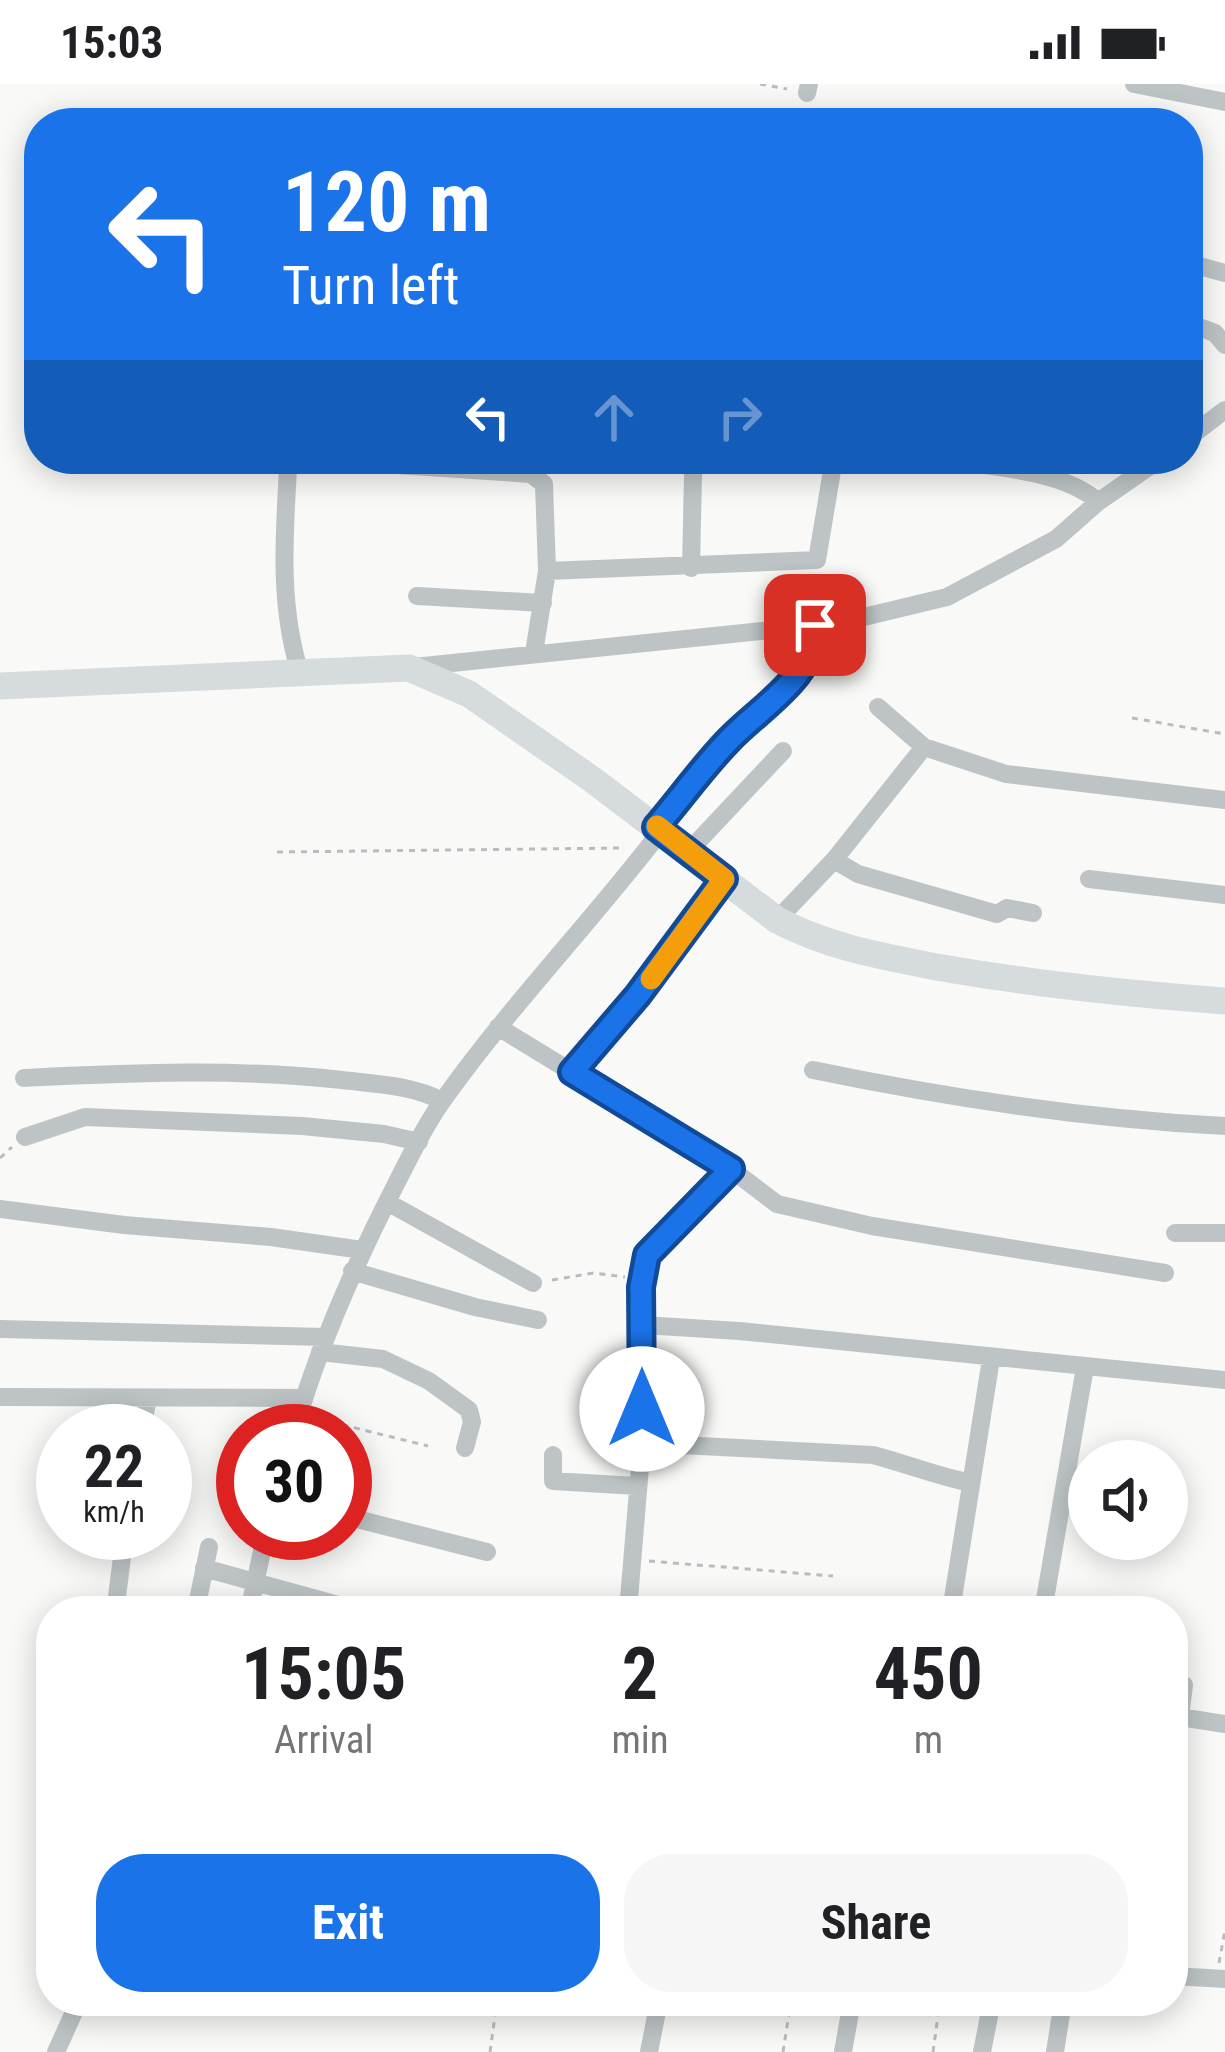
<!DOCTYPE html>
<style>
body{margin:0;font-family:"Roboto Condensed",sans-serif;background:#f6f6f6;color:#202124;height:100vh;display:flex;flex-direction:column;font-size:45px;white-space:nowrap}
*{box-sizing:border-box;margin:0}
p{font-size:39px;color:#757577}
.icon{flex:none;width:66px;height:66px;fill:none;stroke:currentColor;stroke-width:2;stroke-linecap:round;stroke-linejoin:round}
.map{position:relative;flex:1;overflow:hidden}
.details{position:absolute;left:36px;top:1512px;width:1152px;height:420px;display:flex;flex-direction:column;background:#fff;border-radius:48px;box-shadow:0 6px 30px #0003}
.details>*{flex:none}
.top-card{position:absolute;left:24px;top:24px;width:1179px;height:366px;border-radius:48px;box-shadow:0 6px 30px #0003;background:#1a73e8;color:#fff;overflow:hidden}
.buttons{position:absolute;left:1068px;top:1356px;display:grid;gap:24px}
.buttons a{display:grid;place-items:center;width:120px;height:120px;border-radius:50%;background:#fff;box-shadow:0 6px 30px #0003;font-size:60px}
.speed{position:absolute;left:36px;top:1320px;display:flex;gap:24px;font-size:60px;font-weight:700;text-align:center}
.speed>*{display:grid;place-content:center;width:156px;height:156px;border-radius:50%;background:#fff;box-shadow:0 6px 30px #0003;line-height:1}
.speed small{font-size:30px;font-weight:400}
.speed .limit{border:18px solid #d22;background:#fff;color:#111}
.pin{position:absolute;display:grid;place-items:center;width:102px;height:102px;color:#fff;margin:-51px;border-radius:24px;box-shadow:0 6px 18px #0006}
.me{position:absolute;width:132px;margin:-66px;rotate:0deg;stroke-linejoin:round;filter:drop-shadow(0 0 9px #0008)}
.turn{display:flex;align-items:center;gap:42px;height:252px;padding:0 60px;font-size:54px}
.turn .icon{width:156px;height:156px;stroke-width:2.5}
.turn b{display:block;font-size:84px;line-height:102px}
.lanes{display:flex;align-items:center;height:114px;padding:0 60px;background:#0003;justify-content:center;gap:60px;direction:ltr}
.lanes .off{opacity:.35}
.eta{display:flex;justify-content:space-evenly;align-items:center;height:204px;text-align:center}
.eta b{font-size:72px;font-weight:700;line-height:84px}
.button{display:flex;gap:24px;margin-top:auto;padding:24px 60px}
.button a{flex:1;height:138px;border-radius:48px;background:#1a73e8;color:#fff;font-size:48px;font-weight:700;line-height:138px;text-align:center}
.button a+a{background:#f6f6f6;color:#202124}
.status{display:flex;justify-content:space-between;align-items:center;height:84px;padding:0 60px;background:#fff;direction:ltr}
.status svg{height:33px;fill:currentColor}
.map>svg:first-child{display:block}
</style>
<div class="status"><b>15:03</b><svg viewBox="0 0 49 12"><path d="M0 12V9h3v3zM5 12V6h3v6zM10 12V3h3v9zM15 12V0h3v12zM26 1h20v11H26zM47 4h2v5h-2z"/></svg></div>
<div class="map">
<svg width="1225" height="1968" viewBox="0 0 1225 1968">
<rect width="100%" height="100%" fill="#f9f9f7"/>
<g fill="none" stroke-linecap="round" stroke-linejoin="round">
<path stroke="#b9bdbf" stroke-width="3" stroke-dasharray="6 6" stroke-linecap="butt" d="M 760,0 L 787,5
M 1132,634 L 1225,650
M 277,768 L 623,764
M 0,1074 L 12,1063
M 552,1196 L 594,1189 L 625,1193
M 319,1335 L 428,1362
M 649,1477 L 833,1492
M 1173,1710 L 1182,1660
M 1219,1879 L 1225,1846
M 490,1968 L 497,1917
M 783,1968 L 791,1917
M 933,1968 L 940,1917"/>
<path stroke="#bec4c6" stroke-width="18" d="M 1134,0 L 1225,18
M 807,9 L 809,0
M 1188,179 L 1225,189
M 1188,239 L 1215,249 L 1225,261
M 1188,354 L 1225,326
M 935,375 C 981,381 1066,386 1098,418
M 321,376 L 531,390 L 544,400 L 547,487 L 534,569
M 288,385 C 284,454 279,522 300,589
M 691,484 L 693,391
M 547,487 L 817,476 L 834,375
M 417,512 L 543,519
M 414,583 L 839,539 L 947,513 L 1056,455 L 1098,418 L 1160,375
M 878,623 L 924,663 L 1006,690 L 1225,716
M 656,743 C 680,715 702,684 728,657 C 760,624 816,593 815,541
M 688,768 L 783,667
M 834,776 L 858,790 L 997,830 L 1007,824 L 1033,829
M 1089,795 L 1225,811
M 777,836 L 834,776 L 924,663
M 498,943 L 731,1085 L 777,1120 L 872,1142 L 1165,1189
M 813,986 C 948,1014 1087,1035 1225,1042
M 572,989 L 638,911 L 724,795
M 24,994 C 131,989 235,984 342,996 C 375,1000 412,1001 442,1017
M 25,1053 L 85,1033 L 302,1042 L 384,1050 L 419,1058
M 387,1118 L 533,1199
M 0,1125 L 124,1141 L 271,1153 L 362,1166
M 1175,1149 L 1225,1149
M 352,1187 L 475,1223 L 538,1236
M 643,1241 L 739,1247 L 1225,1296
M 0,1245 L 325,1253
M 320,1268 L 383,1275 L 429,1297 L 469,1326 L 472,1338 L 465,1364
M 0,1313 L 303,1314
M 141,1347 L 148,1315
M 294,1347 C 319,1261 355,1180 396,1100 C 411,1071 426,1039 446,1012 C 512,920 592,837 661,747
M 642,1359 L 873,1371 C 907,1380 937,1392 971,1399
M 553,1371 L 553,1397 L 636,1402
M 345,1432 L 487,1468
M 204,1484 L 360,1527
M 117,1513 L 125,1449
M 198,1516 L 209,1463
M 249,1527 L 266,1449
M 628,1527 L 642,1359 L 641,1203 L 647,1171 L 731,1085
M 951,1527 L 991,1275
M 1043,1527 L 1085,1283
M 1184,1601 L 1180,1633 L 1225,1640
M 1173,1892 L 1225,1895
M 56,1968 L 79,1917
M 649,1968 L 659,1917
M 843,1968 L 852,1917
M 982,1968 L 992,1917
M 1055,1968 L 1063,1917"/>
<path stroke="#d6dbdd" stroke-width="27" d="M 0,602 L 409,584 L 469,610 L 593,696 L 777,836 C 828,863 881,872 937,883 C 1033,900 1128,910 1225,917"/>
</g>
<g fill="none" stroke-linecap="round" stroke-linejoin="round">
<defs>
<path id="route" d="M 642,1325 L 641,1203 L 647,1171 L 731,1085 L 572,988 L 638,911 L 724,795 L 656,743 C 680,715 702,684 728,657 C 760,623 816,593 815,541"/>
</defs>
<use href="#route" stroke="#114b97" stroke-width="30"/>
<use href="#route" stroke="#1a73e8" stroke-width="21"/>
<path stroke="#f59e0b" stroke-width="21" d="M 651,895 L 724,795 L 657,742"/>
</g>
</svg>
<div class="buttons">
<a><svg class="icon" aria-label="sound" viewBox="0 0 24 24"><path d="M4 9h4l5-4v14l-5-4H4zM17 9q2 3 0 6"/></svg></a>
</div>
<div class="speed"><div>22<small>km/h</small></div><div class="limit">30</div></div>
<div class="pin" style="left:815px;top:541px;background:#d93025"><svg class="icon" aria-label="arrive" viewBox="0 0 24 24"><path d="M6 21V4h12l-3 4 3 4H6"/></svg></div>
<svg class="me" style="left:642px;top:1325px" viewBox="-20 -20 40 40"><circle r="19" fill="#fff"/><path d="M0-13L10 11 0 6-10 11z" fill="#1a73e8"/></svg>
<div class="top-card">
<div class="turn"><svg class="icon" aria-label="left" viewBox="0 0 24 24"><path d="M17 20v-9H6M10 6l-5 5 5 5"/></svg><div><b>120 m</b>Turn left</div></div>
<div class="lanes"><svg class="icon" aria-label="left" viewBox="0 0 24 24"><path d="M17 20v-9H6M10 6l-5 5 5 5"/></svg><svg class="icon off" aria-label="ahead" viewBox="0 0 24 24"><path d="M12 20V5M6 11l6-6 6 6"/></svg><svg class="icon off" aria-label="right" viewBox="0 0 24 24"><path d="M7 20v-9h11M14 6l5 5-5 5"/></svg></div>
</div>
<section class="details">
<div class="eta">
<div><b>15:05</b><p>Arrival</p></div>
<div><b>2</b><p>min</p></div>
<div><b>450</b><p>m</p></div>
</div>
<div class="button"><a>Exit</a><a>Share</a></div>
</section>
</div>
